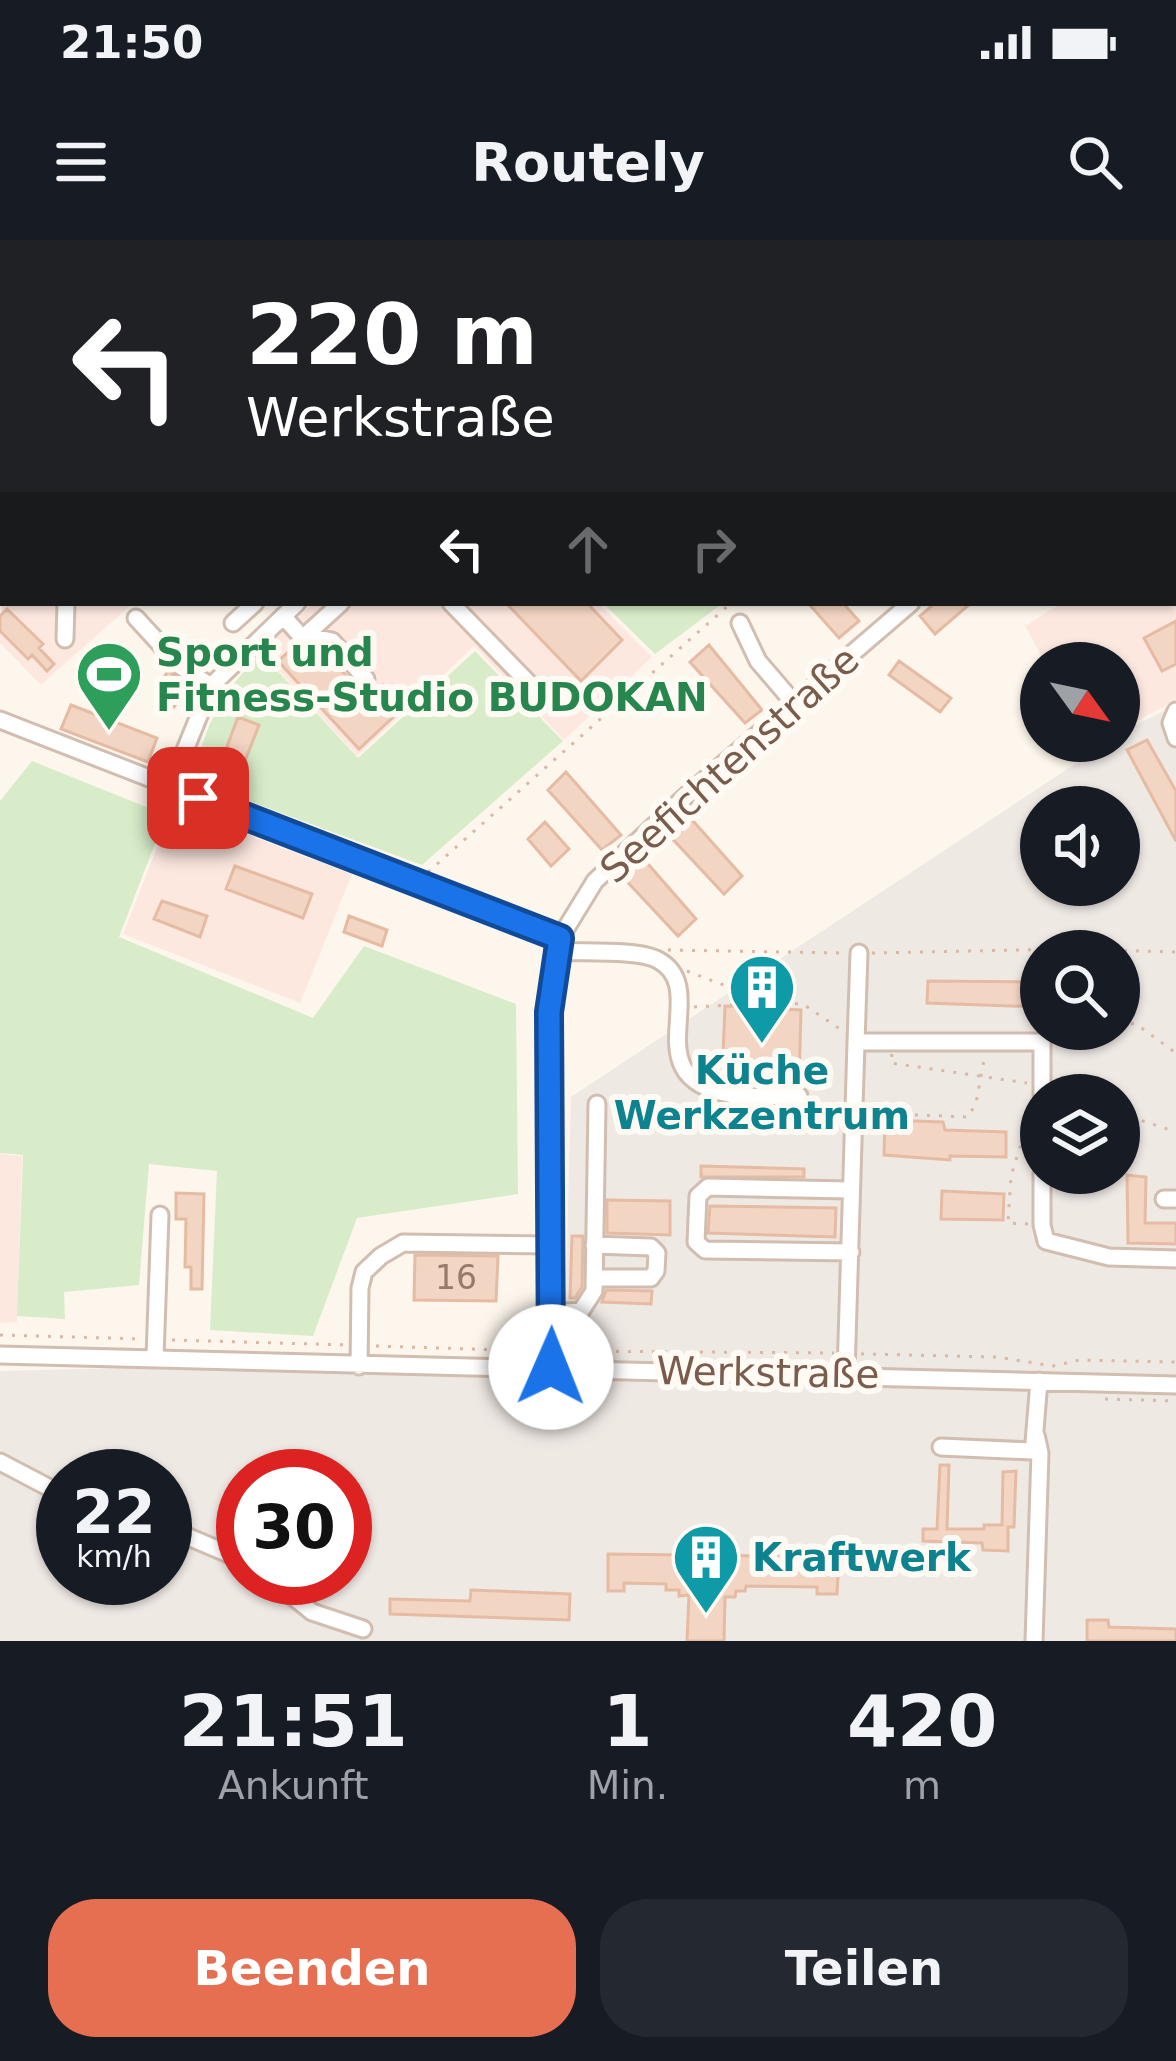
<!DOCTYPE html>
<html lang="de">
<meta charset="utf-8">
<style>
body{margin:0;font-family:"DejaVu Sans",sans-serif;background:#242831;color:#f1f3f6;height:100vh;display:flex;flex-direction:column;font-size:45px;white-space:nowrap}
*{box-sizing:border-box;margin:0}
p{font-size:39px;color:#9ea1a6}
.icon{flex:none;width:66px;height:66px;fill:none;stroke:currentColor;stroke-width:2;stroke-linecap:round;stroke-linejoin:round}
.map{position:relative;height:1401px;overflow:hidden}
.sheet{display:flex;flex-direction:column;background:#171b24;flex:1}
.sheet>*{flex:none}
.top-card{position:absolute;left:0px;top:0px;width:1176px;height:366px;box-shadow:0 3px 9px #0004;background:#202124;color:#fff;overflow:hidden}
.needle{width:78px;rotate:123deg}
.controls{position:absolute;left:1020px;top:402px;display:grid;gap:24px}
.controls a{display:grid;place-items:center;width:120px;height:120px;border-radius:50%;background:#171b24;box-shadow:0 3px 9px #0004;font-size:60px}
.speed{position:absolute;left:36px;top:1209px;display:flex;gap:24px;font-size:60px;font-weight:700;text-align:center}
.speed>*{display:grid;place-content:center;width:156px;height:156px;border-radius:50%;background:#171b24;box-shadow:0 3px 9px #0004;line-height:1}
.speed small{font-size:30px;font-weight:400}
.speed .limit{border:18px solid #d22;background:#fff;color:#111}
.pin{position:absolute;display:grid;place-items:center;width:102px;height:102px;color:#fff;margin:-51px;border-radius:24px;box-shadow:0 6px 18px #0006}
.me{position:absolute;width:132px;margin:-66px;rotate:1deg;stroke-linejoin:round;filter:drop-shadow(0 0 9px #0008)}
.turn{display:flex;align-items:center;gap:42px;height:252px;padding:0 48px;font-size:54px}
.turn .icon{width:156px;height:156px;stroke-width:2.5}
.turn b{display:block;font-size:84px;line-height:102px}
.lanes{display:flex;align-items:center;height:114px;padding:0 48px;background:#0003;justify-content:center;gap:60px;direction:ltr}
.lanes .off{opacity:.35}
.eta{display:flex;justify-content:space-evenly;align-items:center;height:204px;text-align:center}
.eta b{font-size:72px;font-weight:600;line-height:84px}
.cta{display:flex;gap:24px;margin-top:auto;padding:24px 48px}
.cta a{flex:1;height:138px;border-radius:48px;background:#e76f51;color:#fff;font-size:48px;font-weight:600;line-height:138px;text-align:center}
.cta a+a{background:#242831;color:#f1f3f6}
.status{display:flex;justify-content:space-between;align-items:center;height:84px;padding:0 60px;background:#171b24;direction:ltr}
.status svg{height:33px;fill:currentColor}
header{display:flex;justify-content:space-between;align-items:center;height:156px;padding:0 48px;background:#171b24;font-size:54px;font-weight:600}
.map>svg:first-child{display:block}
</style>
<div class="status"><b>21:50</b><svg viewBox="0 0 49 12"><path d="M0 12V9h3v3zM5 12V6h3v6zM10 12V3h3v9zM15 12V0h3v12zM26 1h20v11H26zM47 4h2v5h-2z"/></svg></div>
<header><svg class="icon" aria-label="menu" viewBox="0 0 24 24"><path d="M4 6h16M4 12h16M4 18h16"/></svg>Routely<svg class="icon" aria-label="search" viewBox="0 0 24 24"><circle cx="10" cy="10" r="6"/><path d="M15 15l6 6"/></svg></header>
<div class="map">
<svg width="1176" height="1401" viewBox="0 0 1176 1401">
<rect width="100%" height="100%" fill="#fdf6ec"/>
<path fill="#fde8e0" d="M 3,294 L 3,363 L 133,363 L 41,445 L 0,403 Z
M 1176,294 L 1176,460 L 1119,491 L 1119,423 L 1045,423 L 1025,386 L 1062,363 L 1173,363 Z
M 314,363 L 598,363 L 652,417 L 564,500 L 474,406 L 357,516 L 261,411 Z
M 173,567 L 352,634 L 300,763 L 123,694 Z
M 0,914 L 22,916 L 17,1082 L 0,1083 Z"/>
<path fill="#efe9e4" fill-rule="evenodd" d="M 1176,465 L 1176,1401 L 0,1401 L 0,1131 L 564,1117 L 571,857 L 1110,501 L 1119,501 L 1119,495 L 1130,488 ZM 1041,567 L 1119,567 L 1119,645 L 1041,645 ZM 1041,711 L 1119,711 L 1119,789 L 1041,789 ZM 1041,855 L 1119,855 L 1119,933 L 1041,933 ZM 63,1236 L 165,1236 L 165,1338 L 63,1338 ZM 243,1236 L 345,1236 L 345,1338 L 243,1338 Z"/>
<path fill="#d8ecc9" d="M 603,363 L 723,363 L 655,414 Z
M 475,411 L 563,501 L 422,625 L 194,541 C 204,484 221,454 261,413 L 358,518 Z
M 32,521 L 166,575 L 119,697 L 313,778 L 364,706 L 516,764 L 518,954 L 357,978 L 313,1096 L 210,1090 L 217,931 L 149,924 L 139,1045 L 64,1052 L 65,1079 L 17,1076 L 23,915 L 0,913 L 0,561 Z"/>
<path fill="#f3d5c3" stroke="#e6bba3" stroke-width="3" d="M 506,363 L 587,363 L 622,400 L 581,441 Z
M 808,363 L 843,363 L 859,381 L 839,398 Z
M 935,363 L 971,363 L 935,394 L 920,376 Z
M 7,369 L 43,404 L 39,408 L 54,424 L 47,431 L 32,415 L 28,419 L 0,391 L 0,376 Z
M 1176,381 L 1176,424 L 1162,431 L 1144,398 Z
M 709,405 L 762,470 L 745,483 L 690,422 Z
M 295,406 L 325,412 L 367,459 L 383,445 L 404,467 L 359,509 L 278,421 Z
M 899,421 L 951,458 L 940,472 L 889,435 Z
M 168,431 L 195,450 L 186,465 L 178,461 L 174,467 L 161,460 L 167,450 L 159,446 Z
M 71,465 L 157,498 L 148,522 L 61,489 Z
M 238,477 L 259,485 L 232,554 L 212,547 Z
M 1147,500 L 1176,551 L 1176,601 L 1127,510 Z
M 566,532 L 621,595 L 602,610 L 548,550 Z
M 686,573 L 742,636 L 724,654 L 666,592 Z
M 545,582 L 569,609 L 551,626 L 528,599 Z
M 642,617 L 696,679 L 678,696 L 621,635 Z
M 235,626 L 312,654 L 303,678 L 226,649 Z
M 162,661 L 207,676 L 200,697 L 154,679 Z
M 349,676 L 387,690 L 382,706 L 344,692 Z
M 928,741 L 1041,742 L 1041,767 L 927,763 Z
M 725,766 L 801,770 L 799,844 L 722,839 Z
M 885,880 L 943,882 L 945,890 L 1006,892 L 1006,917 L 950,916 L 950,920 L 884,915 Z
M 701,926 L 804,929 L 804,937 L 701,937 Z
M 1127,935 L 1146,937 L 1145,983 L 1176,983 L 1176,1004 L 1128,1003 Z
M 942,951 L 1004,954 L 1003,980 L 941,979 Z
M 176,953 L 204,954 L 202,1049 L 191,1049 L 191,1027 L 185,1027 L 186,979 L 176,979 Z
M 607,960 L 670,961 L 670,995 L 607,993 Z
M 710,966 L 836,968 L 835,997 L 708,993 Z
M 572,996 L 583,996 L 582,1047 L 575,1058 L 570,1058 Z
M 415,1015 L 498,1016 L 496,1061 L 414,1060 Z
M 606,1050 L 652,1051 L 651,1064 L 602,1062 Z
M 940,1225 L 949,1225 L 947,1289 L 984,1289 L 984,1285 L 1002,1285 L 1003,1232 L 1016,1231 L 1014,1287 L 1008,1287 L 1008,1311 L 983,1310 L 982,1303 L 923,1301 L 923,1289 L 937,1289 Z
M 608,1314 L 839,1317 L 837,1354 L 817,1354 L 817,1347 L 746,1346 L 745,1351 L 736,1351 L 735,1357 L 725,1357 L 724,1401 L 687,1401 L 689,1355 L 679,1356 L 679,1350 L 666,1350 L 666,1344 L 624,1343 L 624,1351 L 608,1351 Z
M 471,1350 L 570,1354 L 569,1380 L 390,1374 L 390,1359 L 470,1361 Z
M 1087,1380 L 1108,1380 L 1109,1387 L 1176,1389 L 1176,1401 L 1087,1401 Z"/>
<g fill="none" stroke-linecap="round" stroke-linejoin="round">
<defs>
<path id="minor" d="M 856,0 L 858,3
M 1064,0 L 1066,3
M 296,3 L 300,0
M 690,3 L 694,0
M 1173,22 L 1176,20
M 0,139 L 3,136
M 1173,147 L 1176,145
M 1173,196 L 1176,201
M 0,273 L 3,270
M 0,343 L 3,343
M 451,363 L 548,463
M 283,376 L 299,394 L 332,401 L 366,439
M 136,378 L 180,426 L 211,446
M 233,383 L 255,363
M 740,383 L 758,421 L 794,463
M 307,394 L 341,363
M 65,399 L 66,363
M 1176,471 L 1171,483 L 1176,498
M 0,480 L 560,698
M 170,547 L 211,446 L 297,363
M 556,711 C 580,713 638,709 658,720 C 714,750 629,839 734,855 C 755,858 778,856 799,856
M 856,802 L 859,713
M 1042,933 L 1042,985 L 1046,1001 L 1109,1017 L 1176,1019
M 849,950 L 708,947 L 698,956 L 696,1002 L 705,1010 L 851,1012
M 1164,959 L 1176,959
M 594,1038 L 651,1038 L 656,1031 L 657,1013 L 651,1007 L 594,1005
M 552,1073 L 581,1071 L 594,1051 L 597,864
M 0,1115 L 1176,1145
M 155,1117 L 160,975
M 359,1126 L 360,1048 L 364,1032 L 381,1016 L 403,1003 L 551,1005
M 551,1127 L 549,772 L 560,698 L 595,641 L 686,556 L 911,363
M 846,1134 L 856,802 L 1042,802 L 1042,855
M 1034,1202 L 1039,1141
M 941,1207 L 1032,1211
M 0,1222 L 63,1255
M 165,1287 L 243,1320
M 270,1338 L 312,1372 L 363,1389
M 1034,1401 L 1040,1213 L 1036,1195"/>
</defs>
<use href="#minor" stroke="#d1beb0" stroke-width="21"/>
<path stroke="#d9b8a5" stroke-width="3" stroke-dasharray="3 9" stroke-linecap="butt" d="M 737,3 L 740,0
M 428,632 L 731,363
M 668,710 L 844,713
M 872,713 L 1062,709 L 1176,712
M 770,716 L 770,763 L 803,764 L 843,791
M 687,731 L 768,762
M 694,767 L 768,763
M 1119,782 L 1136,784 L 1176,813
M 892,814 L 891,823 L 1027,843
M 867,873 L 968,877 L 976,863 L 984,820
M 1119,873 L 1176,892
M 1028,984 L 1008,983 L 1011,936 L 1020,907 L 1041,907
M 0,1095 L 144,1099
M 172,1100 L 348,1105
M 376,1106 L 534,1111
M 568,1111 L 834,1113
M 861,1114 L 997,1117 L 1053,1126 L 1080,1120 L 1176,1122
M 1105,1159 L 1176,1161"/>
<use href="#minor" stroke="#fff" stroke-width="15"/>
</g>
<g fill="none" stroke-linecap="round" stroke-linejoin="round">
<defs>
<path id="route" d="M 198,558 L 560,698 L 549,772 L 551,1127"/>
</defs>
<use href="#route" stroke="#114b97" stroke-width="30"/>
<use href="#route" stroke="#1a73e8" stroke-width="21"/>
</g>
<defs>
<symbol id="stadium-pin" viewBox="-11 -11 22 30"><path d="M0 17L-7.5 6A9.5 9.5 0 1 1 7.5 6Z" fill="#2e9e5b" stroke="#fffaf3"/><path d="M0-5a6.5 5 0 1 0 0 10a6.5 5 0 1 0 0-10ZM-3.5-1.8h7v3.6h-7Z" fill="#fff"/></symbol>
<symbol id="building-pin" viewBox="-11 -11 22 30"><path d="M0 17L-7.5 6A9.5 9.5 0 1 1 7.5 6Z" fill="#0f9aa8" stroke="#fffaf3"/><path d="M-4-6H4V6H1V3H-1V6H-4ZM-2.5-4.3h1.7v1.8h-1.7ZM.8-4.3h1.7v1.8H.8ZM-2.5-1h1.7V.8h-1.7ZM.8-1h1.7V.8H.8Z" fill="#fff"/></symbol>
</defs>
<g fill-rule="evenodd">
<use href="#stadium-pin" x="71" y="396" width="76" height="104"/>
<use href="#building-pin" x="724" y="709" width="76" height="104"/>
<use href="#building-pin" x="668" y="1279" width="76" height="104"/>
</g>
<g text-anchor="middle" stroke-width="12" stroke-linejoin="round" paint-order="stroke">
<g font-size="33" fill="#987a6a">
<text x="456" y="1049">16</text>
</g>
<g font-size="39" font-weight="bold" fill="#27864d" stroke="#fffaf3" text-anchor="start">
<text x="156" y="426">Sport und<tspan x="156" dy="45">Fitness-Studio BUDOKAN</tspan></text>
</g>
<g font-size="39" fill="#7a5c4d" stroke="#fffaf3">
<text transform="translate(729 524) rotate(-42)" y="14">Seefichtenstraße</text>
<text transform="translate(768 1132) rotate(1)" y="14">Werkstraße</text>
</g>
<g font-size="39" font-weight="bold" fill="#0d838f" stroke="#fffaf3">
<text x="762" y="844">Küche<tspan x="762" dy="45">Werkzentrum</tspan></text>
<text x="752" y="1331" text-anchor="start">Kraftwerk</text>
</g>
</g>
</svg>
<div class="controls">
<a><svg class="needle" viewBox="-14 -14 28 28"><path d="M0-13l5 13h-10z" fill="#e53935"/><path d="M0 13l5-13h-10z" fill="#9ea1a6"/></svg></a>
<a><svg class="icon" aria-label="sound" viewBox="0 0 24 24"><path d="M4 9h4l5-4v14l-5-4H4zM17 9q2 3 0 6"/></svg></a>
<a><svg class="icon" aria-label="search" viewBox="0 0 24 24"><circle cx="10" cy="10" r="6"/><path d="M15 15l6 6"/></svg></a>
<a><svg class="icon" aria-label="layers" viewBox="0 0 24 24"><path d="M12 4l9 5-9 5-9-5zM3 14l9 5 9-5"/></svg></a>
</div>
<div class="speed"><div>22<small>km/h</small></div><div class="limit">30</div></div>
<div class="pin" style="left:198px;top:558px;background:#d93025"><svg class="icon" aria-label="arrive" viewBox="0 0 24 24"><path d="M6 21V4h12l-3 4 3 4H6"/></svg></div>
<svg class="me" style="left:551px;top:1127px" viewBox="-20 -20 40 40"><circle r="19" fill="#fff"/><path d="M0-13L10 11 0 6-10 11z" fill="#1a73e8"/></svg>
<div class="top-card">
<div class="turn"><svg class="icon" aria-label="left" viewBox="0 0 24 24"><path d="M17 20v-9H6M10 6l-5 5 5 5"/></svg><div><b>220 m</b>Werkstraße</div></div>
<div class="lanes"><svg class="icon" aria-label="left" viewBox="0 0 24 24"><path d="M17 20v-9H6M10 6l-5 5 5 5"/></svg><svg class="icon off" aria-label="ahead" viewBox="0 0 24 24"><path d="M12 20V5M6 11l6-6 6 6"/></svg><svg class="icon off" aria-label="right" viewBox="0 0 24 24"><path d="M7 20v-9h11M14 6l5 5-5 5"/></svg></div>
</div>
</div>
<section class="sheet">
<div class="eta">
<div><b>21:51</b><p>Ankunft</p></div>
<div><b>1</b><p>Min.</p></div>
<div><b>420</b><p>m</p></div>
</div>
<div class="cta"><a>Beenden</a><a>Teilen</a></div>
</section>
